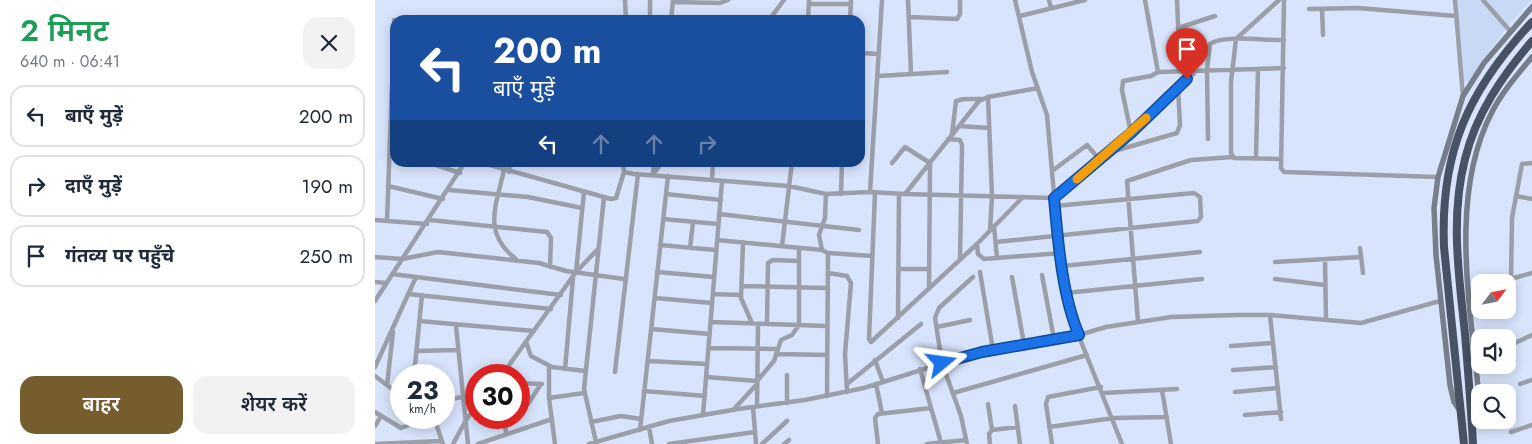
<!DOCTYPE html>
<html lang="hi">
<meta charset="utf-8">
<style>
body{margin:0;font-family:Jost,"Noto Sans Devanagari",sans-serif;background:#f2f2f3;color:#1f2937;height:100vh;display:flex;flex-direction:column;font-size:19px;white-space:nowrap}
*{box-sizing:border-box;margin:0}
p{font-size:16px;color:#747a83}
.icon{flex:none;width:28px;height:28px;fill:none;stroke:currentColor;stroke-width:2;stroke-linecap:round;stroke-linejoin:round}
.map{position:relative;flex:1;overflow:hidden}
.drawer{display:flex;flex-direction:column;background:#fff;width:375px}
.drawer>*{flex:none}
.banner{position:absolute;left:15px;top:15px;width:475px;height:152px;border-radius:15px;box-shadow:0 2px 12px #0003;background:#1a4fa0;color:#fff;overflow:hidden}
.needle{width:32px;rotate:58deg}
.buttons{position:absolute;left:1096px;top:274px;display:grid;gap:10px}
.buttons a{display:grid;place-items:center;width:45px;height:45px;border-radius:10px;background:#fff;box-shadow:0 2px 12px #0003;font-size:25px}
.speed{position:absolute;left:15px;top:364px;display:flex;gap:10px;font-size:25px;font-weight:700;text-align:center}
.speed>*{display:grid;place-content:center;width:65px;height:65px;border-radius:50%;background:#fff;box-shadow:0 2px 12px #0003;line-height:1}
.speed small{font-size:12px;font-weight:400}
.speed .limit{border:8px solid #d22;background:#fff;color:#111}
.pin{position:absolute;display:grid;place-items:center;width:42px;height:42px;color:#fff;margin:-51px -21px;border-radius:50% 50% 50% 0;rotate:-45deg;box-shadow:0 0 5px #0007}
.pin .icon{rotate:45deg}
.me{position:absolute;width:55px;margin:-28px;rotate:74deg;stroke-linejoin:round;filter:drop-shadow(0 0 4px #0008)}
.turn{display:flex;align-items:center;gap:18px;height:105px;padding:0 20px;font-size:22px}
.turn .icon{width:65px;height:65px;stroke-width:2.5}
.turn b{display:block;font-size:35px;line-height:42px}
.lanes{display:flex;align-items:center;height:48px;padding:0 20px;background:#0003;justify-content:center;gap:25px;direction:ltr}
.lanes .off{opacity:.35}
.round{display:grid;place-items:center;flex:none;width:52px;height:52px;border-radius:15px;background:#f2f2f3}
.headline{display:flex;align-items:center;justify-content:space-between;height:85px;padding:0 20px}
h1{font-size:30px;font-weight:600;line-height:38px;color:#1e9e55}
.primary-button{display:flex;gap:10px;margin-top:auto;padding:10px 20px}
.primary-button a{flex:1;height:58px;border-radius:15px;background:#755d2e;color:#fff;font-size:20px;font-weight:600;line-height:58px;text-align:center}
.primary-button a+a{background:#f2f2f3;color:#1f2937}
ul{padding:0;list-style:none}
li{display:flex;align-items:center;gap:15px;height:62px;margin:0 10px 8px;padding:0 10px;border:2px solid #e0e1e3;border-radius:15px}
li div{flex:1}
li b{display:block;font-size:19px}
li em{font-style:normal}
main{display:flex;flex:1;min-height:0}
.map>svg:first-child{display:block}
</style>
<main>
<section class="drawer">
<div class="headline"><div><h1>2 मिनट</h1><p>640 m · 06:41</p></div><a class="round"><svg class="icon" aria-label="close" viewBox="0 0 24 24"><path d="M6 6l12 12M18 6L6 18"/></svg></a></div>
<ul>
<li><svg class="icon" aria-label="left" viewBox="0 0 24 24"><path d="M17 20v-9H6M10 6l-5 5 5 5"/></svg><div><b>बाएँ मुड़ें</b></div><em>200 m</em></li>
<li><svg class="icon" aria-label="right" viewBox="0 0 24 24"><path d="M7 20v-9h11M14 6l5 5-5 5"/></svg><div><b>दाएँ मुड़ें</b></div><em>190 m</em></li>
<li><svg class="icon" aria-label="arrive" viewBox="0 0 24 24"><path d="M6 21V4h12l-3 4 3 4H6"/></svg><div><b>गंतव्य पर पहुँचे</b></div><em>250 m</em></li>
</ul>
<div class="primary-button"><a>बाहर</a><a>शेयर करें</a></div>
</section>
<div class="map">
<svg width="1157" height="444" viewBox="0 0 1157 444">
<rect width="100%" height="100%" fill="#d8e4fc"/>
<path fill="#c9d8f5" d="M 1081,0 L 1156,0 L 1133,25 L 1094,81 L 1089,82 Z"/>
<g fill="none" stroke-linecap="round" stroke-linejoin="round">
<path stroke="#9a9fa9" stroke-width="4.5" d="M 250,0 L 251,20
M 533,0 L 536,74
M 640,0 L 657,72 L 672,115 L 680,206 L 691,293 L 697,319 L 747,444
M 674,0 L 676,8
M 802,0 L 805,71
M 904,0 L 861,39 L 856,82 L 856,153 L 859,158 L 906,159
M 909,0 L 906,168 L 909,172 L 1063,177
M 1080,0 L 1088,96
M 1108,0 L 1136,32
M 298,2 L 345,3 L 353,0
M 434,4 L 476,4
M 934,9 L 983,8 L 1081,16
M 947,9 L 948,35
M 645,16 L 710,0
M 534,17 L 582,19 L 585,14 L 585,0
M 19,20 L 20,28
M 275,20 L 275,0
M 296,20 L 298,0
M 342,20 L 350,20
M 394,20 L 409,0
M 433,20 L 434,0
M 475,20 L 476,0
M 803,28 L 840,16
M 485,53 L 504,54
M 783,72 L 909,68
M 503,76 L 572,72
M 663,88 L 613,97 L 604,101 L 530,194 L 679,198 L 756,133 L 821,71
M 613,97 L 617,196 L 615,230
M 584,126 L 614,128
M 756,133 L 747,90 L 748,81 L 776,76 L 783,72 L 770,0
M 577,134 L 581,101 L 589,99 L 607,99
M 573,139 L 585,140 L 587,145 L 585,259
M 833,139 L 832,70 L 835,44 C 849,34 891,41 909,40
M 736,152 L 802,133 L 805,125 L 803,88
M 881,158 L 883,69
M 52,162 L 85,173
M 104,162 L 236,199 L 241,198 L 249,172
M 248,162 L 249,172 L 259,174 L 414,186 L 451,194 L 495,192 L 530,194
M 449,162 L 467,165
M 517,163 L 530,147 L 555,163 L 554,289
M 129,170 C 121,206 107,233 141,259
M 677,171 L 712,145 L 725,160
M 134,172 L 136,162
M 278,174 L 279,162
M 278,175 L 287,162
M 337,180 L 338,162
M 13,186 L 68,199
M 74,190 L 153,197 L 207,208
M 495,192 L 507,0
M 500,193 L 494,339 L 496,342 L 602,244 L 648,197
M 291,194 L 346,200
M 451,194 L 450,218 L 444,235 L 447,250 L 453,253 L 497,256
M 466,194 L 467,162
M 1141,196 L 1157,199
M 344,214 L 484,230
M 288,219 L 343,224
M 0,220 L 52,224
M 55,220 L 172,232 L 176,238 L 175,267
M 12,221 L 17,84 L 20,76
M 619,226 L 622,258
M 342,240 L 447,250
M 368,242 L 366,298 L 377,323
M 621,242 L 823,221 L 826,217 L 825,197 L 819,193 L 680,206
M 602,244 L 603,254 L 609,259 L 686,253
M 285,245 L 341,250
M 407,246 L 417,162
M 315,248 L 318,222
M 985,248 L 988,273
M 0,257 L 27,259 L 63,252 L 164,263 L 191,271 L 249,279
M 950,259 L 951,320
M 900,262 L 986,257
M 688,266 L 825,252
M 523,269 L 554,269
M 201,272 L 209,192
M 282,272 L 339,277
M 605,272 L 618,350
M 453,273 L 472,276 L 476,283 L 470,354 L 472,392
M 17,274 L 186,295
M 667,275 L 679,339
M 637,277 L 649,344
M 900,279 L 950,285
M 1136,279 L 1137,218 L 1147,164 L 1157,163
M 0,282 L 11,283
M 1125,282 L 1157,273
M 367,286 L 452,288
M 1095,292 L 1105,289
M 691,293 L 827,279
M 33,294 L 176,309
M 338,294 L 366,295
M 280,298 L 337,303
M 0,301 L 90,162
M 895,315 L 906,419
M 523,318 L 524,194
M 44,321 L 159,331
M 336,322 L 452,326
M 763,322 L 752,181 L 816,160 L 857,157
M 392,324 L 393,263 L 398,260 L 424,261
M 81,326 L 93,444
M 562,327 L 595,320
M 276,329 L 335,334
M 151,342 L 156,356 L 177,367 L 210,371
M 1140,343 L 1157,335
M 856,346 L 898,343
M 334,348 L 402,349
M 41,351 L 82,350
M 401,354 L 452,355
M 500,360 L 508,382
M 273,361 L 332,364
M 174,366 L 174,398 L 180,444
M 0,367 L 41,277
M 190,369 L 198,278
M 545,369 L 566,443
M 858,370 L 901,367
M 240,372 L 263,174
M 39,375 L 47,295
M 127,375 L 201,272 L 223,249
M 0,376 L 26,396
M 331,377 L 382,381 L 399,361 L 406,340 L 417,335 L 424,325 L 424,248
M 144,383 L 167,384
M 472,384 L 546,324
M 501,384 L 507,413
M 1145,384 L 1157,380
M 12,385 L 18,332
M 787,390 L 796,444
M 269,391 L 330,396
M 860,392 L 903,388
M 578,393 L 712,355
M 728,393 L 802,389
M 452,396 L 453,253
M 174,398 L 209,393
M 69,400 L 88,397
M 412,403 L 412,375
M 613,404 L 617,430 L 643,427
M 382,406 L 383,324
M 640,406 L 645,444
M 144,407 L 153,404 L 166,384
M 378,407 L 381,444
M 359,409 L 382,384
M 0,412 L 26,428 L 34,425 L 35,418
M 328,415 L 347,181
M 870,415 L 906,412
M 59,418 L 68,444
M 130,418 L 131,435
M 216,422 L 246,416 L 266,419
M 0,426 L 6,416
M 274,427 L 277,444
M 674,427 L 739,418 L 792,417
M 265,430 L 293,176
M 1136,432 L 1157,425
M 221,442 L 209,389 L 229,197
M 0,444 L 66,441
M 78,444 L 91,420 L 101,407
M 103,444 L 177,419
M 214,444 L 294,421 L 363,409 L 430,400 L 489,388 L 607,351 L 704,335 L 731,327 L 796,317 L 861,315 L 895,315 L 986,323 L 1065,301
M 294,444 L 380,432
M 387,444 L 412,421
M 409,444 L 414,440
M 503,444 L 500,418 L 503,414 L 556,408
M 552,444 L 591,440
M 592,444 L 586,416 L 567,363 L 560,318 L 564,308 L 598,277
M 615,444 L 614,434 L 617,430
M 677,444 L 671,404 L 673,397 L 726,387"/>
<path stroke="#767e8c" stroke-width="5.5" d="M 1105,407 C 1097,314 1072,198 1117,112 C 1127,92 1143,74 1157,57
M 1085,411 L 1079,402 L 1075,385 L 1061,255 L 1059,208 L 1063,177 L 1088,96 L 1109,63 L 1157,7
M 1097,429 L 1105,410"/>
<path stroke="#485265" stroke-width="8" d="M 1089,444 L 1069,247 C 1065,152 1093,91 1157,22
M 1098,444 C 1096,407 1093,370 1090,334 C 1084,276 1075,217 1090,159 C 1101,114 1127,76 1157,41"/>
</g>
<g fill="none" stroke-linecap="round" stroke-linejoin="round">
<defs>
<path id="route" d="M 567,363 L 607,352 L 704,335 C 687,296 683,241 679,198 L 756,133 L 812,79"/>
</defs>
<use href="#route" stroke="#114b97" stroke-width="12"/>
<use href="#route" stroke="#1a73e8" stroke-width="9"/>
<path stroke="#f59e0b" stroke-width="9" d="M 702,179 L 771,118"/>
</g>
</svg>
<div class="buttons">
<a><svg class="needle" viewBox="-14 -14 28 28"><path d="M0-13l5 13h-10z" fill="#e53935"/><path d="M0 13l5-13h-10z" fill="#747a83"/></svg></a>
<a><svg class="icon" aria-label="sound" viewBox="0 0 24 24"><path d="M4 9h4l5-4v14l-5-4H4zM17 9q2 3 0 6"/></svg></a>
<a><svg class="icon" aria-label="search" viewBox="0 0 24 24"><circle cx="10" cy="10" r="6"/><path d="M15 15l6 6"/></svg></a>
</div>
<div class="speed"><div>23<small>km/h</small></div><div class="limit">30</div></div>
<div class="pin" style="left:812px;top:79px;background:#d93025"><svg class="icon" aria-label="arrive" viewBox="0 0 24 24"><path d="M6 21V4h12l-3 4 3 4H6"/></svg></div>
<svg class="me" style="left:567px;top:363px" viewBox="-20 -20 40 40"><path d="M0-17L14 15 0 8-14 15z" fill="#1a73e8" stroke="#fff" stroke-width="4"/></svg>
<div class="banner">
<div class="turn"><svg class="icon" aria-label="left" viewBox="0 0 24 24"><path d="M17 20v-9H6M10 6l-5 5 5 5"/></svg><div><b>200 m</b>बाएँ मुड़ें</div></div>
<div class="lanes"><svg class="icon" aria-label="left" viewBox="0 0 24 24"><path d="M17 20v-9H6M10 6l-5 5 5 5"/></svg><svg class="icon off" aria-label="ahead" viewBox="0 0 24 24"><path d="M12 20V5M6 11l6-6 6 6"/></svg><svg class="icon off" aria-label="ahead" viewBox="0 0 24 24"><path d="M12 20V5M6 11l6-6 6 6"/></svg><svg class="icon off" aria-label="right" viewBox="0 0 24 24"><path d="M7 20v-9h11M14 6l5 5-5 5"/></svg></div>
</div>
</div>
</main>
